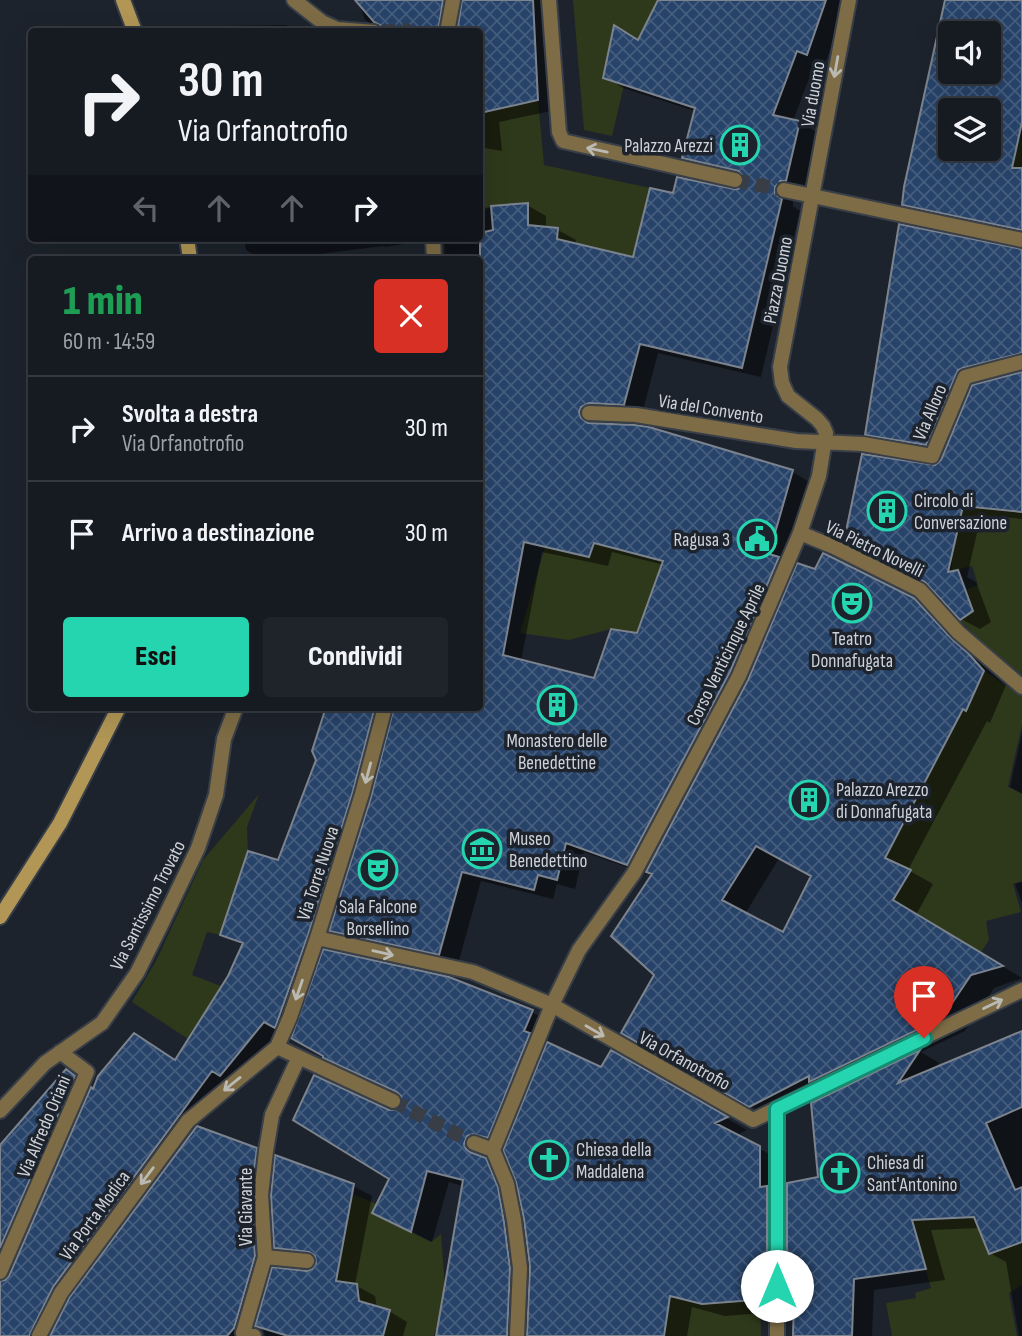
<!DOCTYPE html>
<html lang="it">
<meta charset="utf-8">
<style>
body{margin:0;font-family:"Sofia Sans Condensed",sans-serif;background:#1f232a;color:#f1f3f6;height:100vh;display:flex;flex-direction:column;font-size:26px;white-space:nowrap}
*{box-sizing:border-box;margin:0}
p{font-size:23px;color:#9ea1a5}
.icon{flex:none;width:38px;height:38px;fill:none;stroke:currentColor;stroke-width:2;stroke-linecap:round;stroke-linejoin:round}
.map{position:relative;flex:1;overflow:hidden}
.side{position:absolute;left:28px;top:256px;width:455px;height:455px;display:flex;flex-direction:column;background:#161a21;border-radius:7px;box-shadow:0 7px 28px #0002,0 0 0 2px #35383f}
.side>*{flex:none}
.top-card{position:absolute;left:28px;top:28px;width:455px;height:214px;border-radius:7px;box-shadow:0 7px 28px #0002,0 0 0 2px #35383f;background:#161a21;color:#f1f3f6;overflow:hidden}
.fabs{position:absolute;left:938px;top:21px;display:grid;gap:14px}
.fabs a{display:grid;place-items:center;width:63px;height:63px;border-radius:7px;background:#161a21;box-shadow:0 7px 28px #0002,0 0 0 2px #35383f;font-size:35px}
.pin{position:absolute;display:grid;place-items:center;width:60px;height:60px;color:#fff;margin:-72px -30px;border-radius:50% 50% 50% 0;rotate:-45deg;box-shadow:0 0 7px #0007}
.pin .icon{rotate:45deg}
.me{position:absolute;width:77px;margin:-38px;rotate:0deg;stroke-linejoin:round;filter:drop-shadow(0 0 5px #0008)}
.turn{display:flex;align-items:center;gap:24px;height:147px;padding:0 35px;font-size:32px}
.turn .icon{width:91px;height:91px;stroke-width:2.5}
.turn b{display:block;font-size:49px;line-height:60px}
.lanes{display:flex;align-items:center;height:66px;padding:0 35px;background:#0003;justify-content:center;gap:35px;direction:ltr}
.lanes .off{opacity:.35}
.round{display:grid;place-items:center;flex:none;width:74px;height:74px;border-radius:7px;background:#1f232a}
.head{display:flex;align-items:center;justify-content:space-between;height:119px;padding:0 35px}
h1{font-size:42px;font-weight:800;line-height:52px;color:#1e9e55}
.action{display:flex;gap:14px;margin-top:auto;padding:14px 35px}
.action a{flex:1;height:80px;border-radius:7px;background:#24d5af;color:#111;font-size:28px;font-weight:800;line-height:80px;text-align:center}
.action a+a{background:#1f232a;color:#f1f3f6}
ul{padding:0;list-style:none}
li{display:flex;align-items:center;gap:21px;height:105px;padding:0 35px;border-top:2px solid #35383f}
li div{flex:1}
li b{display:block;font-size:26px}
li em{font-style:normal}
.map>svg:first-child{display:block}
</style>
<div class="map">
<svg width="1022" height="1336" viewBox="0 0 1022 1336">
<defs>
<pattern id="building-cross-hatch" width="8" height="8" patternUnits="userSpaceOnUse" patternTransform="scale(1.75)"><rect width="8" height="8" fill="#274369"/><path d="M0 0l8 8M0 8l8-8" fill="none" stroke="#455d7e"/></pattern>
</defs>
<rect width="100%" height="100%" fill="#1d232c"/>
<path fill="#2e381b" d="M 573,0 L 658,0 L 638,40 L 613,26 L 603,78 L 624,85 L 612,136 L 584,130 Z
M 538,100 L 544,165 L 650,188 L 640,229 L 709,246 L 705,267 L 554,261 L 558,228 L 528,225 L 527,204 L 491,206 L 480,215 L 480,141 L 485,141 L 481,112 Z
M 1018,139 L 1022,140 L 1022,168 L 1012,168 Z
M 929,493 L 1022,512 L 1022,675 L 994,653 L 959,620 L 973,611 L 965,590 L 978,585 L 972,566 L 952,571 L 952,556 Z
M 594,543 L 669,546 L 637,633 L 611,629 L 569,640 L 520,633 L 545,547 L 589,557 Z
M 984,671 L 1022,696 L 1022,725 L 1008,787 L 1022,793 L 1022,881 L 1013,884 L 1021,912 L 986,921 L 989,940 L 981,952 L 921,917 L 908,939 L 884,916 L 910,870 L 858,845 L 898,835 L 942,751 L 914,736 L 932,694 L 966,711 Z
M 259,794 L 247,827 L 248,851 L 220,935 L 207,932 L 192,975 L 221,986 L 188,1039 L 132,1002 L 156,961 L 203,860 Z
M 944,1141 L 989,1254 L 1022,1242 L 1022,1285 L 1009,1293 L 1017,1336 L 892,1336 L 886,1303 L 916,1298 L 915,1293 L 931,1288 L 912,1220 Z
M 353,1194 L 386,1208 L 383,1218 L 431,1242 L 441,1234 L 445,1288 L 439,1319 L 452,1334 L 435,1330 L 434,1336 L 383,1336 L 389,1310 L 359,1301 L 357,1284 L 336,1281 L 321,1253 Z
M 706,1276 L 730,1279 L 730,1302 L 760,1300 L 761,1336 L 664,1336 L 670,1296 L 702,1304 Z"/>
<path fill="#0007" fill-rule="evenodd" d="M 358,0 L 551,0 L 556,110 L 499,122 L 502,151 L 485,148 L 481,208 L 527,205 L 546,216 L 546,229 L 558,230 L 576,240 L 575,245 L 634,259 L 675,195 L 733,191 L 743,188 L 746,178 L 702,168 L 684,157 L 695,111 L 623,88 L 605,77 L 639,42 L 660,0 L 848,0 L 825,64 L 816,60 L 793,121 L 800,122 L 818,133 L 804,190 L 793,198 L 793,206 L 800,211 L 761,377 L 658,353 L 642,414 L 600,417 L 597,425 L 649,429 L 793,472 L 811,483 L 788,564 L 797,570 L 913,599 L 937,613 L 1006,685 L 990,723 L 987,721 L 908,870 L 933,884 L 916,915 L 1022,978 L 994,988 L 965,1031 L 921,1052 L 939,1063 L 934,1070 L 1022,1033 L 1022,1336 L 1019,1336 L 1006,1262 L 990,1253 L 980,1228 L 931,1230 L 945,1280 L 874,1290 L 872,1336 L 795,1336 L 796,1301 L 788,1297 L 788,1311 L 725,1316 L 692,1307 L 687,1336 L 436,1336 L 463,1186 L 449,1182 L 432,1242 L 375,1213 L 391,1178 L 389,1112 L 395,1112 L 404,1105 L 401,1095 L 346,1069 L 283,1031 L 239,1085 L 231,1080 L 196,1127 L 256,1149 L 276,1161 L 353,1186 L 372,1196 L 355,1285 L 375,1296 L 377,1308 L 389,1311 L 407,1322 L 403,1336 L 265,1336 L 263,1329 L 256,1325 L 253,1336 L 0,1336 L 0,1147 L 67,1071 L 95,1089 L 176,1062 L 229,977 L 244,946 L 222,934 L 279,862 L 318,760 L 328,707 L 480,707 L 480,259 L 445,259 L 444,238 L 480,238 L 480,32 L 385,32 L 365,20 ZM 542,552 L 608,566 L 612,552 L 664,565 L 638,635 L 596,680 L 521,661 ZM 584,852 L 646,874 L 648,871 L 654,874 L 656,974 L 623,1032 L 773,1119 L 828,1091 L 833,1094 L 820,1179 L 788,1200 L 781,1196 L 781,1160 L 735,1136 L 747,1130 L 612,1052 L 602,1070 L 545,1043 L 553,1024 L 532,1012 L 324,951 L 331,930 L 350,941 L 458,964 L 481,881 L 553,899 L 557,884 L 575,889 ZM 780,857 L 813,876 L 784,934 L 745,914 ZM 494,1145 L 506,1148 L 518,1181 L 523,1206 L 521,1206 L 507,1172 L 486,1160 L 485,1157 L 489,1148 ZM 270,1196 L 272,1196 L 276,1247 L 294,1258 L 318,1260 L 313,1271 L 307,1272 L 273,1269 L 269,1207 Z
M 947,0 L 1022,0 L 1022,236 L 922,215 L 904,204 ZM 950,33 L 989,33 L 989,72 L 950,72 ZM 950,110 L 989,110 L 989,149 L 950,149 Z
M 286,25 L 298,32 L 219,32 L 218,26 Z
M 244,238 L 441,238 L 386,247 L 383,246 L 280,259 L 261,259 L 246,250 Z
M 1022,251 L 1022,367 L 978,379 L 971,387 L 1022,374 L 1022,519 L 981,515 L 967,577 L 976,582 L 991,622 L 980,629 L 961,619 L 928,583 L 936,467 L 942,461 L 945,455 L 885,444 L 867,434 Z
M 1022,733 L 1022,794 L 1010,787 Z
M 1022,882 L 1022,903 L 1015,884 Z"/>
<path fill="url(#building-cross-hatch)" stroke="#7b838e" stroke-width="2" fill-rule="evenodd" d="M 355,0 L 443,0 L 438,32 L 383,32 L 380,25 L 374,22 Z
M 462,0 L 533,0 L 538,100 L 480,113 L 480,32 L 457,32 Z
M 658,0 L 826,0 L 807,55 L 797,51 L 773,115 L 800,121 L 786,181 L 780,181 L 775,187 L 775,194 L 782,199 L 742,368 L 640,344 L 624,405 L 589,403 L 581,407 L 579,412 L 581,418 L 588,423 L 635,425 L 649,427 L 793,470 L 769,554 L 779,557 L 730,672 L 627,865 L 566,843 L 557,880 L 538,875 L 534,890 L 462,872 L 439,955 L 329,931 L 371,797 L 394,707 L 480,707 L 480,233 L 493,230 L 491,206 L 528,203 L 528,225 L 558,228 L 557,239 L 633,257 L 650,188 L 673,193 L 677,177 L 734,189 L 738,189 L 744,183 L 744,177 L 738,171 L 682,158 L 695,108 L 603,78 L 614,25 L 638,40 ZM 524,542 L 589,557 L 594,543 L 663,561 L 637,633 L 611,629 L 594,678 L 503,655 Z
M 945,0 L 1022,0 L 1022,122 L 1012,168 L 1022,168 L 1022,230 L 902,205 L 904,187 ZM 950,33 L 989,33 L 989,72 L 950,72 ZM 950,110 L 989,110 L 989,149 L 950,149 Z
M 899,224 L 1022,249 L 1022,353 L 963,368 L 958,370 L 926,445 L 865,435 Z
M 1022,372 L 1022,512 L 963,506 L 948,572 L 958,570 L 973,611 L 960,620 L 925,582 L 844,541 L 862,454 L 935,465 L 941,460 L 972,385 Z
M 823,553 L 914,598 L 951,638 L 968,653 L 984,671 L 966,711 L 963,709 L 885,858 L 911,870 L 893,900 L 1003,966 L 971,975 L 942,1018 L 809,1082 L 809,1076 L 749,1107 L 621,1033 L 654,975 L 611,936 L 652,874 L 646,872 L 748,680 L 797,563 L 815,569 ZM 756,846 L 811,876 L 783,932 L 722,900 Z
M 326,707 L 375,707 L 353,791 L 308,935 L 275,1028 L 264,1022 L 220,1076 L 212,1071 L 53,1287 L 29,1336 L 0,1336 L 0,1281 L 5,1280 L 9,1276 L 91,1087 L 93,1089 L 98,1076 L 134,1033 L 175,1060 L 228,976 L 243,943 L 220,935 L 248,851 L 278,860 L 316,760 L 312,751 Z
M 323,949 L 449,977 L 533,1010 L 524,1031 L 530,1033 L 488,1138 L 472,1134 L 467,1136 L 464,1144 L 466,1149 L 470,1152 L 486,1158 L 498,1187 L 504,1222 L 510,1268 L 507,1336 L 436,1336 L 463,1180 L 427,1171 L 411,1232 L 372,1213 L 389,1179 L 293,1120 L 314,1075 L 389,1110 L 398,1109 L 402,1104 L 401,1096 L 397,1092 L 323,1058 L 323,1056 L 291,1038 Z
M 1022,1031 L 1022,1107 L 986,1123 L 1015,1190 L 1022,1187 L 1022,1242 L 989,1254 L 974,1217 L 912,1220 L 926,1269 L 854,1279 L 852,1336 L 793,1336 L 794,1297 L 787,1298 L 787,1183 L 818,1177 L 811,1103 L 920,1050 L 898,1083 Z
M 547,1042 L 601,1067 L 611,1050 L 728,1117 L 715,1123 L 760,1146 L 760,1187 L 767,1186 L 767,1299 L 702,1304 L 670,1296 L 664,1336 L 527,1336 L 530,1267 L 524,1219 L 516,1182 L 503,1150 Z
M 66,1069 L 75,1076 L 0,1248 L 0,1145 Z
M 197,1126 L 257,1148 L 251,1195 L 255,1256 L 234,1328 L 227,1336 L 50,1336 L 69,1298 Z
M 275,1155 L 354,1184 L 336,1281 L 357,1284 L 359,1301 L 390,1310 L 383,1336 L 288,1336 L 255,1326 L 272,1267 L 307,1271 L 312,1269 L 316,1263 L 315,1256 L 309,1252 L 274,1248 L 271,1195 Z"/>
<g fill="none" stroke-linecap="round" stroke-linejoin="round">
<path stroke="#383d46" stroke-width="14" stroke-dasharray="14 7" stroke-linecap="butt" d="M 382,32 L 406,30 L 407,32
M 735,180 L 784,190
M 393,1101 L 474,1143"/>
<defs>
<path id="street" d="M 294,0 L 322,22 L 337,29 L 374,32
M 549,0 L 559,132 L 563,141 L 735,180
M 447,32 L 453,0
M 784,190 L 1022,240
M 433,238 L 434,259
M 589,413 L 636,415 L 796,441 L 863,444 L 932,456 L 965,377 L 1022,362
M 800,533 L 834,547 L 920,590 L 958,632 L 1022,687
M 317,938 L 473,972 L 552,1005 L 753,1120 L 1022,990
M 277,1047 L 393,1101
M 777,1109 L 777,1336
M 0,1111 L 45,1063 L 102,1023 L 137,973 L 162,923 L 198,848 L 216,795 L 224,739 L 236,707
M 474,1143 L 493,1150
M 265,1257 L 307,1261
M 0,1272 L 87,1072 L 60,1052
M 39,1336 L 61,1293 L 188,1121 L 277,1047 L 290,1017 L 317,938 L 362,794 L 385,707
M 254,1336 L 243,1333 L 265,1257 L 261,1195 L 266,1151 L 272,1115 L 299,1057
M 517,1336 L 520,1268 L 514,1220 L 507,1184 L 493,1150 L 552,1005 L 579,950 L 634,873 L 739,676 L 800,533 L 819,476 L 826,433 L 823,426 L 817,419 L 788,396 L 782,383 L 780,367 L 849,0"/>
<path id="secondary" d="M 123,0 L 135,32
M 187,238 L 190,259
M 0,917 L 60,823 L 119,707"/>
</defs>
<use href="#street" stroke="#393f48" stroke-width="18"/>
<use href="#secondary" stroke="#393f48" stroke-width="18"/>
<use href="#street" stroke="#7d6c45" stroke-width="14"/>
<use href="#secondary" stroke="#b19655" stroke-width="14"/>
</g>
<defs><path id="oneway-shaft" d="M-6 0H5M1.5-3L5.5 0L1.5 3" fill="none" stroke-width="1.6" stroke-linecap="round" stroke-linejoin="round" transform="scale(1.75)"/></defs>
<g stroke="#bab9b4">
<use href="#oneway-shaft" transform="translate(836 67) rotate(100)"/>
<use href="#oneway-shaft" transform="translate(597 150) rotate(-168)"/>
<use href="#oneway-shaft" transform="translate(368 773) rotate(105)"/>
<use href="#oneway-shaft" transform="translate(383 953) rotate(13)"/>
<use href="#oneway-shaft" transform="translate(299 990) rotate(109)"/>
<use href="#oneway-shaft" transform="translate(993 1004) rotate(-26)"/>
<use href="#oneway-shaft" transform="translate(595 1031) rotate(30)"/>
<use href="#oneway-shaft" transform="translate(232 1084) rotate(141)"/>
<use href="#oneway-shaft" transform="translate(147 1176) rotate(127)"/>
</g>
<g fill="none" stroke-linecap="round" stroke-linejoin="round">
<defs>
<path id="route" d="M 777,1286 L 777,1109 L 924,1038"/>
</defs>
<use href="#route" stroke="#178a72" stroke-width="18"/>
<use href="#route" stroke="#24d5af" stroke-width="12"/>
</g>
<defs>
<symbol id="building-ring" viewBox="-11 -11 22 22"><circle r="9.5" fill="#1d232c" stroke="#24d5af" stroke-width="1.5"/><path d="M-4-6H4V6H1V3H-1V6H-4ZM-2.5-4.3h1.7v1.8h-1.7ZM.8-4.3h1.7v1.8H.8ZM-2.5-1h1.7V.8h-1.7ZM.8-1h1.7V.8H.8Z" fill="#24d5af"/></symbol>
<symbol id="civic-ring" viewBox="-11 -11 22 22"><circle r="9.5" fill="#1d232c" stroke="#24d5af" stroke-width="1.5"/><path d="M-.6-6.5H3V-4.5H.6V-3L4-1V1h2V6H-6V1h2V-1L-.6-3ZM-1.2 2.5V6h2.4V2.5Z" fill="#24d5af"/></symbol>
<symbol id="theatre-ring" viewBox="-11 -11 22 22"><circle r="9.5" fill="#1d232c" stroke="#24d5af" stroke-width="1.5"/><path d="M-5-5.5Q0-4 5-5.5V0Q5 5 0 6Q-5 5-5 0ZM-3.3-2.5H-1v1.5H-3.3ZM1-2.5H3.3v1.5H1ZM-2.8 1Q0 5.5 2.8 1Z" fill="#24d5af"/></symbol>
<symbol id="museum-ring" viewBox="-11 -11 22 22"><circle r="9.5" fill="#1d232c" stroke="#24d5af" stroke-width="1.5"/><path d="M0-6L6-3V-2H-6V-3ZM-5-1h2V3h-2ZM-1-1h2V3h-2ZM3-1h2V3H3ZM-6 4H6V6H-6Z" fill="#24d5af"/></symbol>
<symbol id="church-ring" viewBox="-11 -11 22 22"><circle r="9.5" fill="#1d232c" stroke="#24d5af" stroke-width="1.5"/><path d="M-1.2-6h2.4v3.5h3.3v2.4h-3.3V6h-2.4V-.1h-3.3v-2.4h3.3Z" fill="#24d5af"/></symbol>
</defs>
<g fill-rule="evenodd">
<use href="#building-ring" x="718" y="123" width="44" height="44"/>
<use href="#building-ring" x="865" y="489" width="44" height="44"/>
<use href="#civic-ring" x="735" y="517" width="44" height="44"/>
<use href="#theatre-ring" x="830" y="581" width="44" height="44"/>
<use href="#building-ring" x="535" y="683" width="44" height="44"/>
<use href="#building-ring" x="787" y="778" width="44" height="44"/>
<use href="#museum-ring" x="460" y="827" width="44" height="44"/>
<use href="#theatre-ring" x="356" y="848" width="44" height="44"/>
<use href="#church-ring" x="527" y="1138" width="44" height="44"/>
<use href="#church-ring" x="818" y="1151" width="44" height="44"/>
</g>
<g text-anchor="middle" stroke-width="7" stroke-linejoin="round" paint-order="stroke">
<g font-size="19" fill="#ced3d9" stroke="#1d232c">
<text transform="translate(812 94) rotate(-80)" y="7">Via duomo</text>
<text transform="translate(777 280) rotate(-79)" y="7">Piazza Duomo</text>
<text transform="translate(711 408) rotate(9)" y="7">Via del Convento</text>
<text transform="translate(929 412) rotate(-67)" y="7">Via Alloro</text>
<text transform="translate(875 548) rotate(26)" y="7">Via Pietro Novelli</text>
<text transform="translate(725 654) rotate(-64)" y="7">Corso Venticinque Aprile</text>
<text transform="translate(317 873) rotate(-72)" y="7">Via Torre Nuova</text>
<text transform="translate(147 905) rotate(-63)" y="7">Via Santissimo Trovato</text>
<text transform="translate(685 1060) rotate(29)" y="7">Via Orfanotrofio</text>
<text transform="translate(43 1126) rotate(-67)" y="7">Via Alfredo Oriani</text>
<text transform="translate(245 1207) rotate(-90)" y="7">Via Giavante</text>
<text transform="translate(94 1215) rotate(-54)" y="7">Via Porta Modica</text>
</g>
<g font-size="19" fill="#ced3d9" stroke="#1d232c" text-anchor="start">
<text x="713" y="152" text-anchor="end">Palazzo Arezzi</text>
<text x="914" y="507">Circolo di<tspan x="914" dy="22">Conversazione</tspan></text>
<text x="730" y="546" text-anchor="end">Ragusa 3</text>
<text x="852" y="645" text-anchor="middle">Teatro<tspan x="852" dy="22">Donnafugata</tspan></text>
<text x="557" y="747" text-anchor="middle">Monastero delle<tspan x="557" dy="22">Benedettine</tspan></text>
<text x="836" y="796">Palazzo Arezzo<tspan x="836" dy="22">di Donnafugata</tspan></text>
<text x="509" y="845">Museo<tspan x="509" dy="22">Benedettino</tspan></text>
<text x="378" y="913" text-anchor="middle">Sala Falcone<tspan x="378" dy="22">Borsellino</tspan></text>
<text x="576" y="1156">Chiesa della<tspan x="576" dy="22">Maddalena</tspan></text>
<text x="867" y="1169">Chiesa di<tspan x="867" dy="22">Sant'Antonino</tspan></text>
</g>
</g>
</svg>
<div class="fabs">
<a><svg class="icon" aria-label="sound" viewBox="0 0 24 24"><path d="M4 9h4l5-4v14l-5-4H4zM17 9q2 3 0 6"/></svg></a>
<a><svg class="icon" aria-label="layers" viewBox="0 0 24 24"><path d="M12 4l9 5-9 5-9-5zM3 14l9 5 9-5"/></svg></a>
</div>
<div class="pin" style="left:924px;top:1038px;background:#d93025"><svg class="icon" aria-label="arrive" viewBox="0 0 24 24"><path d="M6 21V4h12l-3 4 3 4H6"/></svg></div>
<svg class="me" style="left:777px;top:1286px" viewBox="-20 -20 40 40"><circle r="19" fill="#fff"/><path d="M0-13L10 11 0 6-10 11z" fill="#24d5af"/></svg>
<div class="top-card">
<div class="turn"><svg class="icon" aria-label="right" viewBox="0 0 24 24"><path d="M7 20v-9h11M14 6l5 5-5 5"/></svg><div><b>30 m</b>Via Orfanotrofio</div></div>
<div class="lanes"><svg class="icon off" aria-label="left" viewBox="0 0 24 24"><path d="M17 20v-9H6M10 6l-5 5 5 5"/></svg><svg class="icon off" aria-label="ahead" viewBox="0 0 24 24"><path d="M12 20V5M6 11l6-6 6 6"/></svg><svg class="icon off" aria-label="ahead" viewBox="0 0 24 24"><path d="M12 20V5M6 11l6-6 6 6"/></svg><svg class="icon" aria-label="right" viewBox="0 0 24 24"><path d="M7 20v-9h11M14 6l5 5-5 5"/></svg></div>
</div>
<section class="side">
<div class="head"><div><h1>1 min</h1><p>60 m · 14:59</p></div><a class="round" style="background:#d93025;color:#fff"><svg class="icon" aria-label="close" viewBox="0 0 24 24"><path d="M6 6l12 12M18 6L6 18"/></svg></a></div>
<ul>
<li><svg class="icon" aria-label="right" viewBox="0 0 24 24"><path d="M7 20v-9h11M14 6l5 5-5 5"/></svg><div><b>Svolta a destra</b><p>Via Orfanotrofio</p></div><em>30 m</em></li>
<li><svg class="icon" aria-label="arrive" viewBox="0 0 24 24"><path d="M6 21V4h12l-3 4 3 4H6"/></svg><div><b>Arrivo a destinazione</b></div><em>30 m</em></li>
</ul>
<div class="action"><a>Esci</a><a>Condividi</a></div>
</section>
</div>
